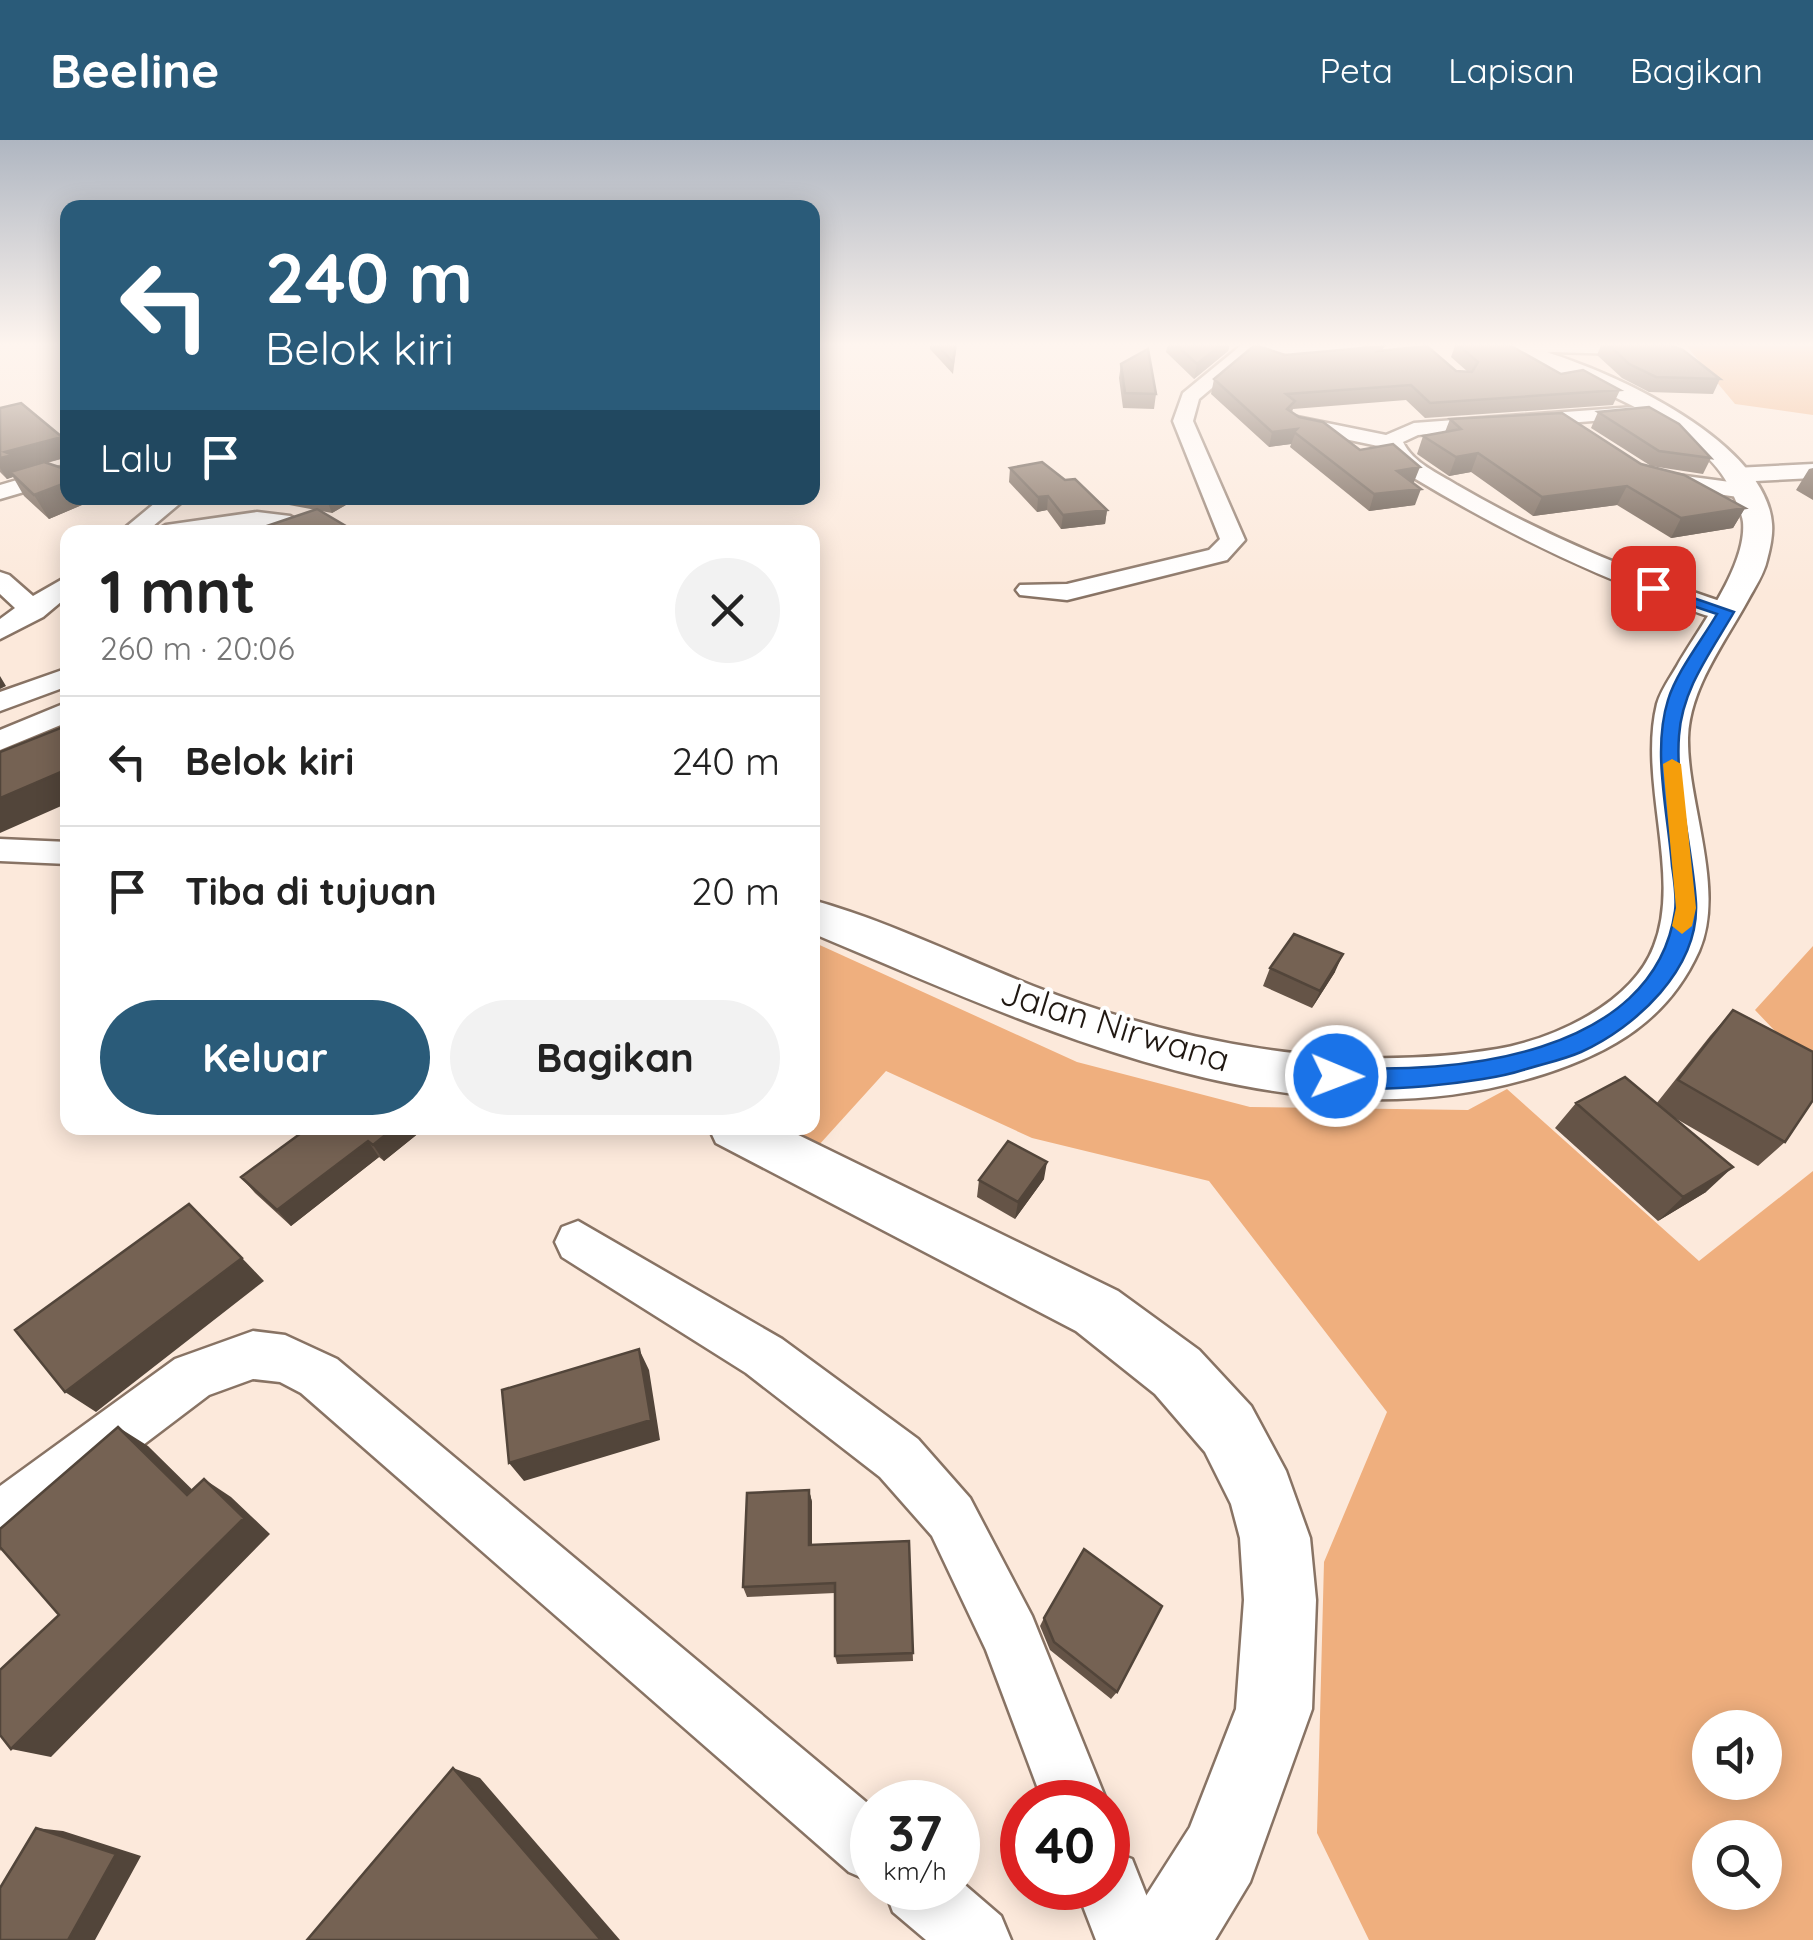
<!DOCTYPE html>
<html lang="id">
<meta charset="utf-8">
<style>
body{margin:0;font-family:Quicksand,sans-serif;background:#f2f2f2;color:#222;height:100vh;display:flex;flex-direction:column;font-size:38px;white-space:nowrap}
*{box-sizing:border-box;margin:0}
p{font-size:32px;color:#767676}
.icon{flex:none;width:55px;height:55px;fill:none;stroke:currentColor;stroke-width:2;stroke-linecap:round;stroke-linejoin:round}
.map{position:relative;flex:1;overflow:hidden}
.side{position:absolute;left:60px;top:385px;width:760px;height:610px;display:flex;flex-direction:column;background:#fff;border-radius:20px;box-shadow:0 5px 25px #0003}
.side>*{flex:none}
.banner{position:absolute;left:60px;top:60px;width:760px;height:305px;border-radius:20px;box-shadow:0 5px 25px #0003;background:#2a5b79;color:#fff;overflow:hidden}
.tools{position:absolute;left:1692px;top:1570px;display:grid;gap:20px}
.tools a{display:grid;place-items:center;width:90px;height:90px;border-radius:50%;background:#fff;box-shadow:0 5px 25px #0003;font-size:50px}
.speed{position:absolute;left:850px;top:1640px;display:flex;gap:20px;font-size:50px;font-weight:700;text-align:center}
.speed>*{display:grid;place-content:center;width:130px;height:130px;border-radius:50%;background:#fff;box-shadow:0 5px 25px #0003;line-height:1}
.speed small{font-size:25px;font-weight:400}
.speed .limit{border:15px solid #d22;background:#fff;color:#111}
.pin{position:absolute;display:grid;place-items:center;width:85px;height:85px;color:#fff;margin:-42px;border-radius:20px;box-shadow:0 5px 15px #0006}
.me{position:absolute;width:110px;margin:-55px;rotate:91deg;stroke-linejoin:round;filter:drop-shadow(0 0 8px #0008)}
.turn{display:flex;align-items:center;gap:35px;height:210px;padding:0 40px;font-size:45px}
.turn .icon{width:130px;height:130px;stroke-width:2.5}
.turn b{display:block;font-size:70px;line-height:85px}
.then{display:flex;align-items:center;height:95px;padding:0 40px;background:#0003;gap:20px;font-size:38px}
.round{display:grid;place-items:center;flex:none;width:105px;height:105px;border-radius:52px;background:#f2f2f2}
.overview{display:flex;align-items:center;justify-content:space-between;height:170px;padding:0 40px}
h1{font-size:60px;font-weight:800;line-height:75px}
.primary-button{display:flex;gap:20px;margin-top:auto;padding:20px 40px}
.primary-button a{flex:1;height:115px;border-radius:60px;background:#2a5b79;color:#fff;font-size:40px;font-weight:800;line-height:115px;text-align:center}
.primary-button a+a{background:#f2f2f2;color:#222}
ul{padding:0;list-style:none}
li{display:flex;align-items:center;gap:30px;height:130px;padding:0 40px;border-top:2px solid #e0e0e0}
li div{flex:1}
li b{display:block;font-size:38px}
li em{font-style:normal}
header{display:flex;align-items:center;gap:60px;box-sizing:border-box;height:140px;padding:0 50px;background:#2a5b79;color:#fff}
header strong{font-size:48px}
nav{display:flex;gap:55px;margin-inline-start:auto;font-size:35px}
.map>svg:first-child{display:block}
</style>
<header>
<strong>Beeline</strong>
<nav><a>Peta</a><a>Lapisan</a><a>Bagikan</a></nav>
</header>
<div class="map">
<svg width="1813" height="1800" viewBox="0 0 1813 1800">
<rect width="100%" height="100%" fill="#fce9db"/>
<path fill="#efaf7e" fill-rule="evenodd" d="M 1684,203 L 1813,203 L 1813,275 L 1735,264 Z
M 813,802 L 1077,922 L 1250,967 L 1468,970 L 1507,949 L 1699,1121 L 1813,1031 L 1813,1800 L 1369,1800 L 1317,1693 L 1324,1422 L 1387,1272 L 1209,1041 L 1032,998 L 886,931 L 818,1006 L 779,988 L 812,988 ZM 1710,1588 L 1765,1588 L 1765,1642 L 1710,1642 ZM 1710,1698 L 1765,1698 L 1765,1752 L 1710,1752 Z
M 1813,806 L 1813,931 L 1755,870 Z"/>
<g fill="none" stroke-linecap="round" stroke-linejoin="round">
<defs>
<path id="minor" d="M 1244,203 L 1264,204 L 1199,259 L 1193,281 L 1245,400 L 1227,420 L 1067,460 L 1020,455 L 1016,450 L 1020,445 L 1067,444 L 1209,410 L 1220,399 L 1173,281 L 1183,253 Z
M 1534,203 L 1654,205 L 1663,210 L 1654,215 L 1553,212 L 1513,217 L 1504,211 L 1507,207 Z
M 1648,266 L 1655,268 L 1655,276 L 1418,295 L 1403,302 C 1413,323 1438,333 1457,345 C 1546,397 1638,434 1735,466 L 1739,472 L 1735,478 C 1715,483 1689,468 1670,462 C 1579,429 1497,388 1414,338 L 1398,326 L 1383,307 L 1297,289 L 1287,283 L 1297,277 L 1386,295 L 1414,283 Z
M 1813,324 L 1813,338 L 1735,342 L 1724,335 L 1735,328 Z
M 68,325 L 68,339 L 0,359 L 0,345 Z
M 1655,332 L 1745,344 L 1756,351 L 1745,358 L 1647,344 L 1644,339 Z
M 161,358 L 184,360 L 146,392 L 120,392 Z
M 257,372 L 290,376 L 302,383 L 290,390 L 257,386 L 213,392 L 154,392 L 166,385 Z
M 0,432 L 9,435 L 33,456 L 68,436 L 68,456 L 43,477 L 0,499 L 0,479 L 15,468 L 0,454 Z
M 68,528 L 68,546 L 0,571 L 0,552 Z
M 68,562 L 68,582 L 0,610 L 0,590 Z
M 0,699 L 68,702 L 68,724 L 0,721 Z
M 578,1081 L 782,1199 L 918,1299 L 970,1358 L 1032,1476 L 1107,1662 L 1043,1662 L 986,1510 L 932,1396 L 880,1337 L 746,1233 L 562,1117 L 555,1102 L 562,1087 Z
M 253,1191 L 285,1195 L 337,1219 L 872,1667 L 872,1742 L 849,1732 L 301,1253 L 280,1242 L 253,1239 L 209,1255 L 19,1399 L 0,1408 L 0,1346 L 175,1219 Z
M 1108,1710 L 1132,1719 L 1164,1800 L 1096,1800 L 1076,1748 L 1108,1748 Z
M 958,1739 L 1001,1776 L 1011,1800 L 926,1800 L 893,1772 L 884,1748 L 958,1748 Z"/>
<path id="tertiary" d="M 1240,203 L 1368,203 C 1351,218 1257,218 1240,203 Z
M 1476,203 C 1491,203 1506,202 1521,205 C 1594,222 1766,297 1772,384 C 1773,395 1770,409 1767,420 C 1764,434 1755,447 1748,460 C 1725,502 1689,549 1688,598 C 1687,663 1726,749 1699,811 C 1668,880 1612,912 1544,934 C 1296,1014 1037,887 812,793 L 812,760 C 888,781 960,817 1033,846 C 1178,903 1341,935 1497,909 C 1554,899 1632,864 1654,806 C 1682,736 1638,641 1657,564 C 1661,550 1670,538 1677,526 C 1698,489 1747,426 1743,382 C 1742,373 1735,359 1731,350 C 1700,279 1549,227 1479,208 Z
M 709,988 L 784,988 L 1118,1151 L 1199,1210 L 1251,1266 L 1286,1331 L 1310,1398 L 1316,1460 L 1312,1569 L 1250,1742 L 1215,1800 L 1124,1800 L 1137,1770 L 1190,1687 L 1236,1569 L 1244,1460 L 1240,1398 L 1231,1364 L 1205,1312 L 1155,1254 L 1076,1191 L 716,1003 Z"/>
</defs>
<use href="#minor" stroke="#887364" stroke-width="5"/>
<use href="#tertiary" stroke="#887364" stroke-width="5"/>
<use href="#minor" fill="#fff" fill-rule="evenodd"/>
<use href="#tertiary" fill="#fff" fill-rule="evenodd"/>
</g>
<path fill="#655447" d="M 930,203 L 957,203 L 953,234 L 930,209 Z
M 1168,203 L 1230,203 L 1228,211 L 1194,239 L 1166,212 Z
M 1456,203 L 1620,250 L 1613,265 L 1425,278 L 1406,260 L 1293,269 L 1292,272 L 1414,342 L 1413,343 L 1415,365 L 1369,371 L 1290,307 L 1291,304 L 1269,307 L 1211,254 L 1214,239 L 1285,215 L 1384,206 L 1382,210 L 1456,231 L 1468,232 L 1451,217 Z
M 1602,203 L 1653,203 L 1720,239 L 1713,254 L 1649,252 L 1622,238 L 1597,215 Z
M 1121,224 L 1156,254 L 1154,269 L 1123,268 L 1119,238 Z
M 0,268 L 68,308 L 68,317 L 47,323 L 68,358 L 95,358 L 96,359 L 49,379 L 24,356 L 13,337 L 7,339 L 0,332 Z
M 1598,272 L 1711,318 L 1703,334 L 1651,326 L 1591,288 Z
M 1450,279 L 1641,324 L 1745,368 L 1733,388 L 1671,398 L 1617,365 L 1533,376 L 1471,332 L 1449,336 L 1417,314 L 1423,296 L 1445,292 Z
M 1010,328 L 1065,340 L 1107,370 L 1105,384 L 1061,389 L 1047,370 L 1037,372 L 1009,342 Z
M 1813,328 L 1813,360 L 1796,350 L 1809,329 Z
M 252,358 L 358,358 L 332,373 Z
M 1270,828 L 1335,832 L 1312,868 L 1263,846 Z
M 1733,870 L 1785,1002 L 1758,1026 L 1668,974 L 1706,1052 L 1658,1081 L 1555,988 L 1576,963 L 1656,964 L 1710,896 Z
M 308,988 L 425,988 L 384,1021 L 379,1017 L 291,1086 L 255,1053 L 241,1037 Z
M 1044,1039 L 1015,1079 L 977,1057 L 979,1040 Z
M 809,1350 L 812,1362 L 812,1405 L 909,1401 L 913,1521 L 837,1524 L 835,1516 L 835,1453 L 747,1457 L 743,1447 Z
M 1044,1478 L 1117,1552 L 1111,1559 L 1050,1510 L 1040,1486 Z"/>
<path fill="#52453a" d="M 1223,203 L 1230,203 L 1228,211 L 1194,239 L 1197,224 Z
M 1297,289 L 1291,304 L 1269,307 L 1272,292 Z
M 62,297 L 68,308 L 68,317 L 10,332 L 13,337 L 7,339 L 0,328 L 0,318 L 5,312 Z
M 1478,313 L 1471,332 L 1449,336 L 1456,317 Z
M 1420,327 L 1414,342 L 1392,347 L 1397,331 Z
M 68,342 L 68,358 L 95,358 L 96,359 L 49,379 L 34,355 Z
M 1627,346 L 1617,365 L 1533,376 L 1542,357 Z
M 1421,349 L 1415,365 L 1369,371 L 1374,354 Z
M 1048,356 L 1047,370 L 1037,372 L 1038,357 Z
M 326,358 L 358,358 L 332,373 Z
M 1745,368 L 1733,388 L 1671,398 L 1681,378 Z
M 1107,370 L 1105,384 L 1061,389 L 1063,375 Z
M 0,536 L 6,546 L 0,549 Z
M 68,629 L 68,663 L 0,693 L 0,658 Z
M 1343,814 L 1335,832 L 1312,868 L 1320,851 Z
M 394,988 L 425,988 L 384,1021 L 373,1005 Z
M 368,1001 L 379,1017 L 291,1086 L 277,1070 Z
M 1047,1022 L 1044,1039 L 1015,1079 L 1018,1062 Z
M 1733,1027 L 1706,1052 L 1658,1081 L 1683,1057 Z
M 242,1118 L 264,1141 L 96,1272 L 65,1252 Z
M 639,1209 L 649,1230 L 660,1300 L 524,1341 L 509,1323 Z
M 118,1287 L 148,1306 L 215,1372 L 187,1355 Z
M 204,1339 L 231,1357 L 270,1394 L 51,1617 L 11,1609 Z
M 809,1350 L 812,1362 L 812,1416 L 809,1405 Z
M 453,1628 L 480,1638 L 620,1800 L 601,1800 Z
M 36,1688 L 63,1691 L 141,1716 L 95,1800 L 68,1800 Z"/>
<path fill="#756253" stroke="#52453a" stroke-width="2.5" d="M 935,203 L 956,203 L 953,222 Z
M 1174,203 L 1223,203 L 1197,224 Z
M 1456,203 L 1504,203 L 1511,206 L 1561,234 L 1583,230 L 1620,250 L 1430,263 L 1411,245 L 1286,254 L 1295,261 L 1287,269 L 1299,277 L 1323,282 L 1360,310 L 1393,304 L 1420,327 L 1397,331 L 1421,349 L 1374,354 L 1294,292 L 1297,289 L 1272,292 L 1214,239 L 1255,205 L 1285,215 L 1384,206 L 1378,211 L 1427,206 L 1456,231 L 1472,232 L 1478,222 Z
M 1607,203 L 1668,204 L 1683,210 L 1720,239 L 1656,237 L 1629,224 Z
M 1148,209 L 1156,254 L 1125,253 L 1121,224 Z
M 21,263 L 62,297 L 5,312 L 13,315 L 0,318 L 0,268 Z
M 1649,267 L 1679,284 L 1711,318 L 1659,311 L 1598,272 Z
M 1562,273 L 1641,324 L 1684,335 L 1745,368 L 1681,378 L 1627,346 L 1542,357 L 1478,313 L 1456,317 L 1423,296 L 1461,289 L 1450,279 Z
M 44,322 L 68,330 L 68,342 L 34,355 L 10,332 Z
M 1042,322 L 1065,340 L 1075,339 L 1107,370 L 1063,375 L 1048,356 L 1038,357 L 1010,328 Z
M 317,369 L 356,392 L 249,392 Z
M 68,585 L 68,629 L 0,658 L 0,612 Z
M 1294,794 L 1343,814 L 1320,851 L 1270,828 Z
M 1733,870 L 1813,912 L 1813,960 L 1785,1002 L 1678,940 Z
M 1625,937 L 1733,1027 L 1683,1057 L 1576,963 Z
M 308,988 L 394,988 L 373,1005 L 368,1001 L 277,1070 L 241,1037 Z
M 1008,1001 L 1047,1022 L 1018,1062 L 979,1040 Z
M 189,1064 L 242,1118 L 65,1252 L 15,1190 Z
M 639,1209 L 651,1280 L 509,1323 L 502,1250 Z
M 118,1287 L 187,1355 L 204,1339 L 244,1378 L 11,1609 L 0,1595 L 0,1530 L 59,1475 L 0,1407 L 0,1389 Z
M 809,1350 L 809,1405 L 909,1401 L 913,1513 L 835,1516 L 835,1443 L 743,1447 L 747,1353 Z
M 1084,1409 L 1162,1466 L 1117,1552 L 1054,1502 L 1044,1478 Z
M 453,1628 L 601,1800 L 307,1800 Z
M 36,1688 L 116,1714 L 68,1800 L 0,1800 L 0,1748 Z"/>
<linearGradient id="sky" x2="0" y2="1"><stop stop-color="#afb6c1"/><stop offset="0.45" stop-color="#fef5ef"/><stop offset="1" stop-color="#fef5ef" stop-opacity="0"/></linearGradient>
<rect width="1813" height="455" fill="url(#sky)"/>
<path fill="#1a73e8" stroke="#114b97" stroke-width="2.5" d="M 1653,444 L 1734,472 C 1711,512 1682,549 1679,596 C 1675,646 1693,711 1696,763 C 1699,829 1636,887 1581,912 C 1563,920 1542,924 1523,930 C 1484,943 1366,956 1327,943 L 1324,936 L 1336,927 C 1452,935 1654,917 1675,771 C 1677,757 1674,740 1672,726 C 1668,673 1652,611 1668,560 C 1677,531 1702,500 1717,474 L 1648,451 L 1645,448 Z"/>
<path fill="#f59e0b" d="M 1672,619 L 1681,624 L 1696,768 L 1692,786 L 1682,794 L 1672,786 L 1676,768 L 1663,624 Z"/>
<g text-anchor="middle" stroke-width="8" stroke-linejoin="round" paint-order="stroke">
<g font-size="35" fill="#201812" stroke="#fff">
<text transform="translate(1115 886) rotate(17)" y="12">Jalan Nirwana</text>
</g>
</g>
</svg>
<div class="tools">
<a><svg class="icon" aria-label="sound" viewBox="0 0 24 24"><path d="M4 9h4l5-4v14l-5-4H4zM17 9q2 3 0 6"/></svg></a>
<a><svg class="icon" aria-label="search" viewBox="0 0 24 24"><circle cx="10" cy="10" r="6"/><path d="M15 15l6 6"/></svg></a>
</div>
<div class="speed"><div>37<small>km/h</small></div><div class="limit">40</div></div>
<div class="pin" style="left:1653px;top:448px;background:#d93025"><svg class="icon" aria-label="arrive" viewBox="0 0 24 24"><path d="M6 21V4h12l-3 4 3 4H6"/></svg></div>
<svg class="me" style="left:1336px;top:936px" viewBox="-20 -20 40 40"><circle r="17" fill="#1a73e8" stroke="#fff" stroke-width="3"/><path d="M0-11L8 9 0 5-8 9z" fill="#fff"/></svg>
<div class="banner">
<div class="turn"><svg class="icon" aria-label="left" viewBox="0 0 24 24"><path d="M17 20v-9H6M10 6l-5 5 5 5"/></svg><div><b>240 m</b>Belok kiri</div></div>
<div class="then">Lalu<svg class="icon" aria-label="arrive" viewBox="0 0 24 24"><path d="M6 21V4h12l-3 4 3 4H6"/></svg></div>
</div>
<section class="side">
<div class="overview"><div><h1>1 mnt</h1><p>260 m · 20:06</p></div><a class="round"><svg class="icon" aria-label="close" viewBox="0 0 24 24"><path d="M6 6l12 12M18 6L6 18"/></svg></a></div>
<ul>
<li><svg class="icon" aria-label="left" viewBox="0 0 24 24"><path d="M17 20v-9H6M10 6l-5 5 5 5"/></svg><div><b>Belok kiri</b></div><em>240 m</em></li>
<li><svg class="icon" aria-label="arrive" viewBox="0 0 24 24"><path d="M6 21V4h12l-3 4 3 4H6"/></svg><div><b>Tiba di tujuan</b></div><em>20 m</em></li>
</ul>
<div class="primary-button"><a>Keluar</a><a>Bagikan</a></div>
</section>
</div>
